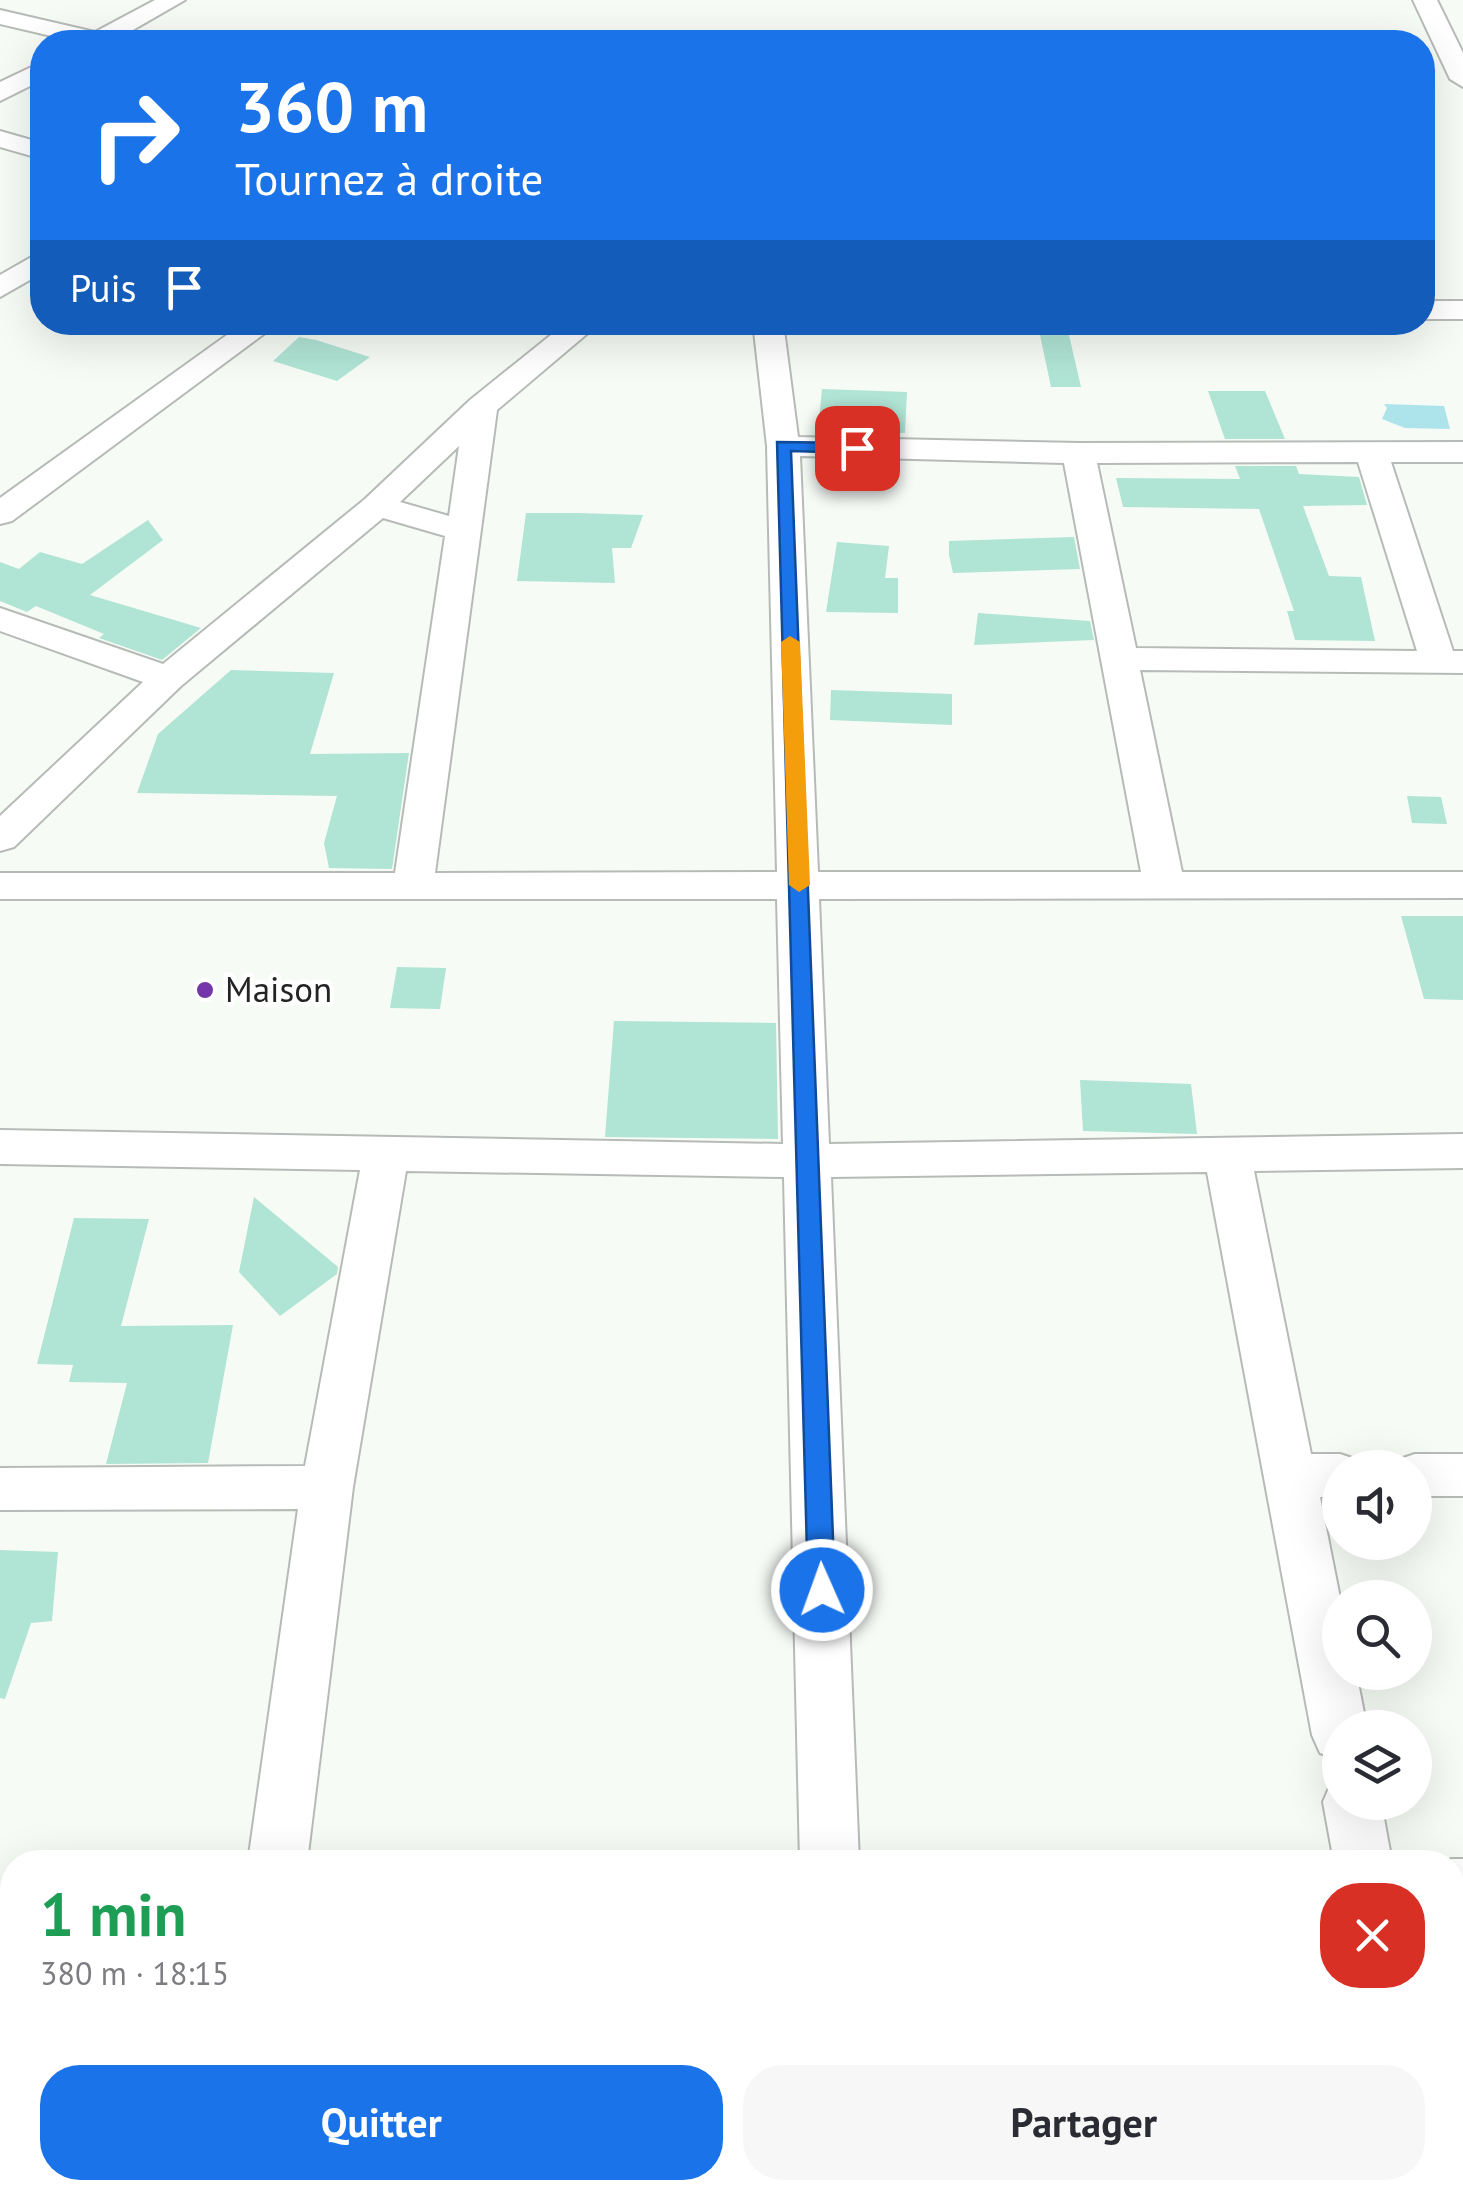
<!DOCTYPE html>
<html lang="fr">
<meta charset="utf-8">
<style>
body{margin:0;font-family:"PT Sans",sans-serif;background:#f7f7f7;color:#2b2b33;height:100vh;display:flex;flex-direction:column;font-size:38px;white-space:nowrap}
*{box-sizing:border-box;margin:0}
p{font-size:32px;color:#7c7c81}
.icon{flex:none;width:55px;height:55px;fill:none;stroke:currentColor;stroke-width:2;stroke-linecap:round;stroke-linejoin:round}
.map{position:relative;flex:1;overflow:hidden}
.drawer{position:absolute;left:0px;top:1850px;width:1465px;height:350px;display:flex;flex-direction:column;background:#fff;border-radius:40px 40px 0 0;box-shadow:0 10px 40px #0002}
.drawer>*{flex:none}
.guide{position:absolute;left:30px;top:30px;width:1405px;height:305px;border-radius:40px;box-shadow:0 10px 40px #0002;background:#1a73e8;color:#fff;overflow:hidden}
.fabs{position:absolute;left:1322px;top:1450px;display:grid;gap:20px}
.fabs a{display:grid;place-items:center;width:110px;height:110px;border-radius:50%;background:#fff;box-shadow:0 10px 40px #0002;font-size:50px}
.pin{position:absolute;display:grid;place-items:center;width:85px;height:85px;color:#fff;margin:-42px;border-radius:20px;box-shadow:0 5px 15px #0006}
.me{position:absolute;width:110px;margin:-55px;rotate:358deg;stroke-linejoin:round;filter:drop-shadow(0 0 8px #0008)}
.turn{display:flex;align-items:center;gap:35px;height:210px;padding:0 40px;font-size:45px}
.turn .icon{width:130px;height:130px;stroke-width:2.5}
.turn b{display:block;font-size:70px;line-height:85px}
.then{display:flex;align-items:center;height:95px;padding:0 40px;background:#0003;gap:20px;font-size:38px}
.round{display:grid;place-items:center;flex:none;width:105px;height:105px;border-radius:40px;background:#f7f7f7}
.summary{display:flex;align-items:center;justify-content:space-between;height:170px;padding:0 40px}
h1{font-size:60px;font-weight:800;line-height:75px;color:#1e9e55}
.button{display:flex;gap:20px;margin-top:auto;padding:20px 40px}
.button a{flex:1;height:115px;border-radius:40px;background:#1a73e8;color:#fff;font-size:40px;font-weight:800;line-height:115px;text-align:center}
.button a+a{background:#f7f7f7;color:#2b2b33}
.map>svg:first-child{display:block}
</style>
<div class="map">
<svg width="1463" height="2200" viewBox="0 0 1463 2200">
<rect width="100%" height="100%" fill="#f7fbf6"/>
<path fill="#ade3eb" d="M 1384,404 L 1444,406 L 1450,429 L 1405,428 L 1382,419 L 1387,408 Z"/>
<path fill="#b0e4d5" d="M 1040,335 L 1069,335 L 1081,387 L 1051,387 Z
M 299,337 L 316,340 L 370,357 L 337,381 L 273,361 Z
M 822,389 L 907,392 L 905,433 L 818,430 Z
M 1208,391 L 1265,391 L 1285,439 L 1225,439 Z
M 1235,466 L 1296,466 L 1299,474 L 1359,477 L 1367,505 L 1303,506 L 1329,576 L 1361,577 L 1375,641 L 1295,640 L 1287,611 L 1294,611 L 1259,509 L 1123,507 L 1116,478 L 1240,479 Z
M 526,513 L 578,513 L 643,515 L 631,548 L 612,548 L 615,583 L 517,581 Z
M 148,520 L 163,540 L 90,595 L 201,628 L 162,660 L 99,638 L 104,634 L 36,606 L 27,612 L 0,601 L 0,562 L 19,569 L 40,552 L 82,564 Z
M 1074,537 L 1080,569 L 953,573 L 949,555 L 949,541 Z
M 837,542 L 889,546 L 885,578 L 898,578 L 898,613 L 826,612 Z
M 978,613 L 1090,621 L 1094,640 L 974,645 Z
M 231,670 L 334,673 L 310,754 L 409,753 L 392,869 L 329,868 L 324,843 L 337,796 L 137,793 L 158,734 Z
M 831,690 L 952,694 L 952,725 L 830,720 Z
M 1407,796 L 1441,797 L 1447,824 L 1412,823 Z
M 1401,916 L 1463,916 L 1463,1000 L 1424,999 Z
M 397,967 L 446,968 L 440,1009 L 390,1008 Z
M 614,1021 L 776,1023 L 778,1139 L 605,1137 Z
M 1080,1080 L 1191,1084 L 1197,1134 L 1083,1131 Z
M 254,1197 L 338,1267 L 337,1274 L 280,1316 L 239,1272 Z
M 74,1218 L 149,1219 L 121,1326 L 233,1325 L 208,1463 L 106,1464 L 127,1383 L 69,1382 L 73,1365 L 37,1364 Z
M 0,1550 L 58,1552 L 52,1621 L 31,1623 L 5,1699 L 0,1698 Z"/>
<g fill="none" stroke-linecap="round" stroke-linejoin="round">
<defs>
<path id="minor" d="M 155,0 L 185,0 L 112,42 L 77,42 L 0,24 L 0,10 L 95,32 Z
M 1413,0 L 1437,0 L 1463,53 L 1463,87 L 1450,79 Z
M 42,62 L 42,80 L 0,101 L 0,82 Z
M 0,131 L 42,143 L 42,159 L 0,147 Z
M 42,251 L 42,273 L 0,297 L 0,275 Z
M 1422,301 L 1463,301 L 1463,319 L 1422,319 Z
M 245,322 L 280,322 L 12,521 L 0,524 L 0,498 Z
M 567,322 L 601,322 L 497,410 L 435,873 L 777,872 L 767,446 L 753,322 L 783,322 L 798,437 L 1079,443 L 1463,442 L 1463,462 L 1391,462 L 1453,651 L 1463,651 L 1463,673 L 1140,670 L 1182,872 L 1463,872 L 1463,898 L 819,899 L 829,1144 L 1463,1134 L 1463,1168 L 1254,1171 L 1311,1454 L 1340,1454 L 1358,1460 L 1362,1468 L 1340,1468 L 1340,1496 L 1320,1497 L 1340,1598 L 1340,1672 L 1356,1672 L 1367,1728 L 1340,1728 L 1340,1760 L 1320,1753 L 1312,1735 L 1207,1172 L 831,1177 L 859,1862 L 800,1862 L 784,1177 L 406,1171 L 353,1487 L 307,1862 L 248,1862 L 298,1509 L 0,1510 L 0,1468 L 305,1466 L 360,1170 L 0,1164 L 0,1130 L 783,1144 L 777,899 L 0,899 L 0,873 L 395,873 L 445,536 L 383,518 L 181,686 L 14,847 L 0,851 L 0,816 L 143,682 L 0,631 L 0,608 L 163,664 L 365,499 L 470,400 ZM 459,446 L 449,516 L 400,502 ZM 800,456 L 1064,463 L 1141,872 L 818,872 ZM 1358,462 L 1417,651 L 1136,648 L 1097,463 Z
M 1415,1454 L 1463,1454 L 1463,1496 L 1415,1496 L 1415,1468 L 1393,1468 L 1397,1460 Z
M 1340,1780 L 1340,1802 L 1381,1802 L 1392,1862 L 1334,1862 L 1323,1802 L 1331,1783 Z
M 1452,1859 L 1463,1859 L 1463,1915 L 1452,1915 L 1452,1862 L 1443,1862 Z
M 0,1899 L 12,1899 L 12,1957 L 0,1957 Z
M 202,2188 L 268,2188 L 266,2200 L 200,2200 Z
M 807,2188 L 873,2188 L 874,2200 L 808,2200 Z
M 1384,2188 L 1450,2188 L 1452,2200 L 1386,2200 Z"/>
</defs>
<use href="#minor" stroke="#b7bbb7" stroke-width="4"/>
<use href="#minor" fill="#fff" fill-rule="evenodd"/>
</g>
<path fill="#1a73e8" stroke="#114b97" stroke-width="2.5" d="M 777,442 L 857,443 L 865,448 L 857,453 L 791,451 L 835,1590 L 831,1598 L 812,1598 L 808,1590 Z"/>
<path fill="#f59e0b" d="M 790,636 L 800,642 L 810,885 L 799,892 L 789,885 L 781,642 Z"/>
<circle fill="#7536ab" stroke="#fff" stroke-width="4" cx="205" cy="990" r="10"/>
<g text-anchor="middle" stroke-width="9" stroke-linejoin="round" paint-order="stroke">
<g font-size="35" fill="#232523" stroke="#fff" text-anchor="start">
<text x="225" y="1002">Maison</text>
</g>
</g>
</svg>
<div class="fabs">
<a><svg class="icon" aria-label="sound" viewBox="0 0 24 24"><path d="M4 9h4l5-4v14l-5-4H4zM17 9q2 3 0 6"/></svg></a>
<a><svg class="icon" aria-label="search" viewBox="0 0 24 24"><circle cx="10" cy="10" r="6"/><path d="M15 15l6 6"/></svg></a>
<a><svg class="icon" aria-label="layers" viewBox="0 0 24 24"><path d="M12 4l9 5-9 5-9-5zM3 14l9 5 9-5"/></svg></a>
</div>
<div class="pin" style="left:857px;top:448px;background:#d93025"><svg class="icon" aria-label="arrive" viewBox="0 0 24 24"><path d="M6 21V4h12l-3 4 3 4H6"/></svg></div>
<svg class="me" style="left:822px;top:1590px" viewBox="-20 -20 40 40"><circle r="17" fill="#1a73e8" stroke="#fff" stroke-width="3"/><path d="M0-11L8 9 0 5-8 9z" fill="#fff"/></svg>
<div class="guide">
<div class="turn"><svg class="icon" aria-label="right" viewBox="0 0 24 24"><path d="M7 20v-9h11M14 6l5 5-5 5"/></svg><div><b>360 m</b>Tournez à droite</div></div>
<div class="then">Puis<svg class="icon" aria-label="arrive" viewBox="0 0 24 24"><path d="M6 21V4h12l-3 4 3 4H6"/></svg></div>
</div>
<section class="drawer">
<div class="summary"><div><h1>1 min</h1><p>380 m · 18:15</p></div><a class="round" style="background:#d93025;color:#fff"><svg class="icon" aria-label="close" viewBox="0 0 24 24"><path d="M6 6l12 12M18 6L6 18"/></svg></a></div>
<div class="button"><a>Quitter</a><a>Partager</a></div>
</section>
</div>
